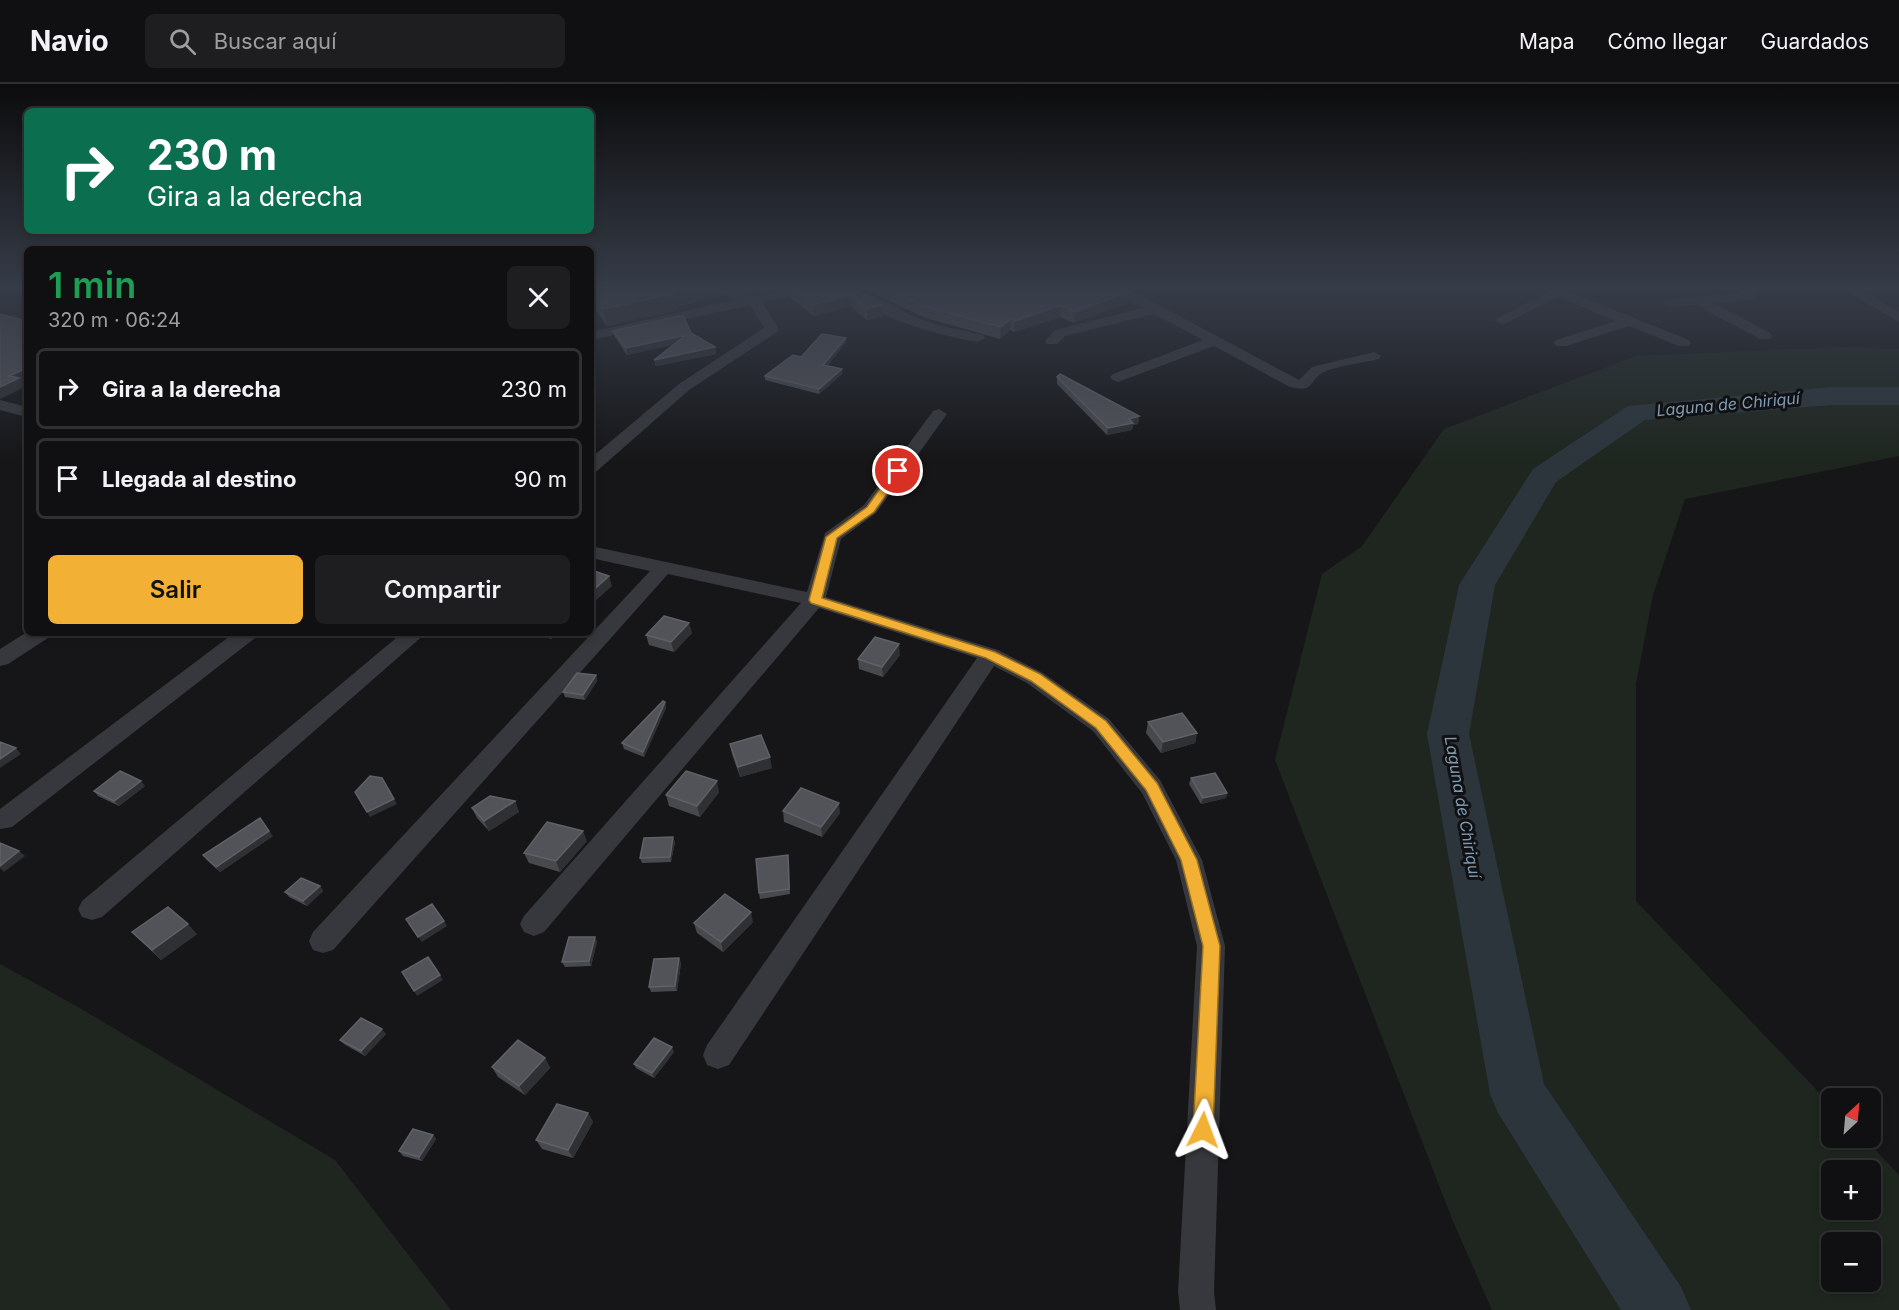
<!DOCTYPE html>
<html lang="es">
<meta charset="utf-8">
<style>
body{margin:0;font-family:Inter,sans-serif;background:#1e1e20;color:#f1f3f6;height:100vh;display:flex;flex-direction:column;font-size:22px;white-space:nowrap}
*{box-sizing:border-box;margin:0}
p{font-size:20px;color:#9c9d9f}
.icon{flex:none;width:33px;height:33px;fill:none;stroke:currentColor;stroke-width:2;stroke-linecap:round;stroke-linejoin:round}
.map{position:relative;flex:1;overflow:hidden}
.sheet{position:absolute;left:24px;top:162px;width:570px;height:390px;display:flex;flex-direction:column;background:#101012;border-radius:9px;box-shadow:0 3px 9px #0003,0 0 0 2px #303032}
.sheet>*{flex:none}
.banner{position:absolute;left:24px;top:24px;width:570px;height:126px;border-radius:9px;box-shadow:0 3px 9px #0003,0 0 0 2px #303032;background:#0b6e4f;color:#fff;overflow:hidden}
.needle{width:39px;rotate:26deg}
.controls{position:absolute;left:1821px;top:1004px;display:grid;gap:12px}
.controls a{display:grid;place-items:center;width:60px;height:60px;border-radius:9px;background:#101012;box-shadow:0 3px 9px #0003,0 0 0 2px #303032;font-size:30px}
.pin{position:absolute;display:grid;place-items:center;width:51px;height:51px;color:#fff;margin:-26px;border:3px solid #fff;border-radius:50%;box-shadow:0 2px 6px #0007}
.me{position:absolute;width:66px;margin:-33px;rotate:3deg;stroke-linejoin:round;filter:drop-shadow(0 0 4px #0008)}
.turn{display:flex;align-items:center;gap:21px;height:126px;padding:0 24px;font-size:27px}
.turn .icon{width:78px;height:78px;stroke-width:2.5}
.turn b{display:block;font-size:42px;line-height:51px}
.round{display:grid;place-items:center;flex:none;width:63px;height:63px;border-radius:9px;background:#1e1e20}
.summary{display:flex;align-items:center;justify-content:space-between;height:102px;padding:0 24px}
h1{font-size:36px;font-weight:600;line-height:45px;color:#1e9e55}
.primary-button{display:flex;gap:12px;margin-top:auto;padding:12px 24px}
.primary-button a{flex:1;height:69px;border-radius:9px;background:#f2b134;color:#111;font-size:24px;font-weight:600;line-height:69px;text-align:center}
.primary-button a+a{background:#1e1e20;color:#f1f3f6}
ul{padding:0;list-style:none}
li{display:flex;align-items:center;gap:18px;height:81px;margin:0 12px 9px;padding:0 12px;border:3px solid #303032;border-radius:9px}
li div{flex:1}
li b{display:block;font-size:22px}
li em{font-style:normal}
header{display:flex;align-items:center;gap:36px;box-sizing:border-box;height:84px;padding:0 30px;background:#101012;border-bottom:2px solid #303032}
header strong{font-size:28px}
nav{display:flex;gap:33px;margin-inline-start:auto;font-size:21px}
.search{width:420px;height:54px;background:#1e1e20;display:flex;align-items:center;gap:15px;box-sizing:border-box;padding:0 21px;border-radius:9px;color:#9c9d9f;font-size:22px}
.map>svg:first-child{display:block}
</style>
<header>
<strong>Navio</strong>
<div class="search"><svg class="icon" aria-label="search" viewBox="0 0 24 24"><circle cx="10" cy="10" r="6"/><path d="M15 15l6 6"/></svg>Buscar aquí</div>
<nav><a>Mapa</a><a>Cómo llegar</a><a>Guardados</a></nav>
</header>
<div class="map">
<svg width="1899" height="1226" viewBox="0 0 1899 1226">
<rect width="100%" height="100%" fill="#161618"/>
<path fill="#1e261f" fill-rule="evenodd" d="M 1843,263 L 1899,265 L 1899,372 L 1685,415 L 1653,511 L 1636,600 L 1636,817 L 1831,1021 L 1832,1053 L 1863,1053 L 1899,1091 L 1899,1226 L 1492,1226 L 1452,1135 L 1275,676 L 1322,490 L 1362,462 L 1444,345 L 1636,272 ZM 1832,1086 L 1870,1086 L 1870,1125 L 1832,1125 ZM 1832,1158 L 1870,1158 L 1870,1197 L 1832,1197 Z
M 0,880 L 80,924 L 335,1076 L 451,1226 L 0,1226 Z"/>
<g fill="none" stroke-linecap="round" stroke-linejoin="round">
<path fill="#2c353c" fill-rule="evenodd" d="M 1832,303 L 1899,303 L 1899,321 L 1832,321 L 1645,336 L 1556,398 L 1495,501 L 1469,650 L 1544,1000 L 1681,1203 L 1691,1226 L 1621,1226 L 1498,1029 L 1490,1010 L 1427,650 L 1459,501 L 1533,385 L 1628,322 Z"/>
<path fill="#37383d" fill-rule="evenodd" d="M 716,206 L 736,206 L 755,212 L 782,206 L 807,206 L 805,209 L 762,218 L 779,245 L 777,248 L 689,306 L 597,387 L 591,388 L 591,374 L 679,300 L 764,244 L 750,221 L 591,256 L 591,248 L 739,215 L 718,209 Z
M 848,206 C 874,206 896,226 920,235 C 941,243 962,246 983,251 L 985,254 L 978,258 C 942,252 872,234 848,206 Z
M 1107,206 L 1126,206 L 1142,212 L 1299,296 L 1312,283 L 1374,268 L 1381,272 L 1379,275 C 1366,278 1332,283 1322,289 C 1308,298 1314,309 1290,303 L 1214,262 L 1118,298 L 1113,296 L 1110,293 L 1113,290 L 1203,256 L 1154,230 L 1065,252 L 1057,260 L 1047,260 L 1045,257 L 1055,246 L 1143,224 Z
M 1546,206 L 1565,206 L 1689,256 L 1691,259 L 1689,262 L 1679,262 L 1629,242 L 1566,262 L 1556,262 L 1554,259 L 1556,256 L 1616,237 L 1558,213 L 1506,239 L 1501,240 L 1494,236 L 1548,208 Z
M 1739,206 L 1755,206 L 1758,212 L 1751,216 L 1714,219 L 1770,249 L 1772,252 L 1770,255 L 1760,255 L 1696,221 L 1670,223 L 1663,219 L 1670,215 L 1741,209 Z
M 1845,206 L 1861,206 L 1899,228 L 1899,238 Z
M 0,316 L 27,323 L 27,333 L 0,326 Z
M 939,325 L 947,330 L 876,429 L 841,455 L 826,513 L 998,566 L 1043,589 L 1109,635 L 1160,696 L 1202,776 L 1225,862 L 1214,1208 L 1216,1226 L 1180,1226 L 1178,1208 L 1197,862 L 1176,776 L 1142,709 L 1093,647 L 1027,599 L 994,582 L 729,981 L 718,985 L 707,981 L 703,971 L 707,961 L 977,574 L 819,524 L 544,848 L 534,852 L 524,848 L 520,840 L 524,832 L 801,519 L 668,490 L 333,866 L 323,869 L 313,866 L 309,857 L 313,848 L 650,487 L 591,474 L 591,462 L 807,508 L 825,449 L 864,421 L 933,327 Z
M 27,548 L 52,549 L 48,554 L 8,580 L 0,582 L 0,565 Z
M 234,549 L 259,549 L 255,554 L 12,743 L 0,745 L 0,725 Z
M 402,549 L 426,549 L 102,833 L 92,836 L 82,833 L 78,825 L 82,817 Z"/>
</g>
<path fill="#47494d" d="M 591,206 L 716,206 L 717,214 L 678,222 L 679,226 L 607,242 L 591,219 Z
M 790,206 L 856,206 L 882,221 L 883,232 L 867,236 L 851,222 L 814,232 L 791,214 Z
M 861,206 L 1125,206 L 1129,208 L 1127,219 L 1074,239 L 1060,233 L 1014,248 L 1010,246 L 1000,255 L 926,234 L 868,207 Z
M 613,247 L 691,249 L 715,263 L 716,270 L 656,282 L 654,276 L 674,260 L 627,271 L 615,253 Z
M 846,254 L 846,258 L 827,282 L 842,290 L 819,310 L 765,296 L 765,292 L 801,273 Z
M 1057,293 L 1139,332 L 1138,340 L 1133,341 L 1132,346 L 1107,351 L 1057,300 Z
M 535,549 L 558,549 L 551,555 Z
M 692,549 L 674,568 L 649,561 L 646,551 Z
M 900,571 L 883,593 L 859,585 L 858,575 Z
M 596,591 L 597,597 L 585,616 L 565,613 L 563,608 Z
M 665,618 L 666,624 L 644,673 L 624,665 L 622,659 Z
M 1148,638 L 1197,649 L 1195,659 L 1161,669 L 1146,649 Z
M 730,660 L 772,684 L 740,693 L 732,670 Z
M 1191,694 L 1227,709 L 1226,714 L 1201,720 L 1189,700 Z
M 145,702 L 119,722 L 98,712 L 94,707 Z
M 719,708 L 700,733 L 669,722 L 666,711 Z
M 515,717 L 519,728 L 489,747 L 477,734 L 472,724 Z
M 783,727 L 840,729 L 822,753 L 784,738 Z
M 273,752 L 220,788 L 207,776 L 203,771 Z
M 587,757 L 560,788 L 529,779 L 524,769 Z
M 675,758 L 671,778 L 642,779 L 640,774 Z
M 789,776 L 790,810 L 760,815 L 759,809 Z
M 320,802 L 323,807 L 307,822 L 289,813 L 285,808 Z
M 753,838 L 723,868 L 697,849 L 694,839 Z
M 132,848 L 197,850 L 161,876 Z
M 595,853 L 597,858 L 591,882 L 565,883 L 562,878 Z
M 679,874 L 681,879 L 677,907 L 651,908 L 649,903 Z
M 386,950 L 365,972 L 344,960 L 340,956 Z
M 674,968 L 654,994 L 636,984 L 634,980 Z
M 545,974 L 550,984 L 525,1011 L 498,993 L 492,983 Z
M 588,1029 L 593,1038 L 573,1074 L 542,1065 L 536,1056 Z
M 433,1051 L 436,1055 L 422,1077 L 403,1072 L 399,1067 Z"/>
<path fill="#2f3033" d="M 674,206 L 716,206 L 717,214 L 678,222 L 679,226 L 607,242 L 603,225 Z
M 1129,208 L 1127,219 L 1074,239 L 1075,228 Z
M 851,211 L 851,222 L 814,232 L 812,221 Z
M 882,221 L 883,232 L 867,236 L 867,225 Z
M 1061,221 L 1060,233 L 1014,248 L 1015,237 Z
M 1011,235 L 1010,246 L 1000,255 L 1001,243 Z
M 686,251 L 687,258 L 627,271 L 626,264 Z
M 846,254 L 846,258 L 824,286 L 823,281 Z
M 715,263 L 716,270 L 656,282 L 654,276 Z
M 27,284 L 27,295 L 21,298 L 25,303 L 0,315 L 0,303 L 9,292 Z
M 842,285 L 842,290 L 819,310 L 819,305 Z
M 1139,332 L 1138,340 L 1133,341 L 1132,346 L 1107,351 L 1108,344 L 1129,335 Z
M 609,492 L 612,502 L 591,521 L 591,508 Z
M 689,539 L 692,549 L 674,568 L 671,558 Z
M 549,549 L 558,549 L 551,555 Z
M 899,560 L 900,571 L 883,593 L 882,583 Z
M 596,591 L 597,597 L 585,616 L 583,611 Z
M 665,618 L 666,624 L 644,673 L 643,668 Z
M 1197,649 L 1195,659 L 1161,669 L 1163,658 Z
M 16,664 L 21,670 L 0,684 L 0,675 Z
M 770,673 L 772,684 L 740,693 L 738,683 Z
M 141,697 L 145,702 L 119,722 L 114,717 Z
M 717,697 L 719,708 L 700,733 L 697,722 Z
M 1227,709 L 1226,714 L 1201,720 L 1203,714 Z
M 394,715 L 397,720 L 370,733 L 367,728 Z
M 515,717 L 519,728 L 489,747 L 484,737 Z
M 839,719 L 840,729 L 822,753 L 821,743 Z
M 260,734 L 273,752 L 220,788 L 216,783 Z
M 583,747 L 587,757 L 560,788 L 556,777 Z
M 673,753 L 675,758 L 671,778 L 670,773 Z
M 19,767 L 25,772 L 4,788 L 0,784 L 0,782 Z
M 320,802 L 323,807 L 307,822 L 303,817 Z
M 751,828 L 753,838 L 723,868 L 721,858 Z
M 444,837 L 447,842 L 422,858 L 418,853 Z
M 188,840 L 197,850 L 161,876 L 152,866 Z
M 595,853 L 597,858 L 591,882 L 589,877 Z
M 679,874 L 681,879 L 677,907 L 675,902 Z
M 440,891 L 443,896 L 417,912 L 414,907 Z
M 382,945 L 386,950 L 365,972 L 361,967 Z
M 672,963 L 674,968 L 654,994 L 652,989 Z
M 545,974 L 550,984 L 525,1011 L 519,1002 Z
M 588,1029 L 593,1038 L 573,1074 L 568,1066 Z
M 433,1051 L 436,1055 L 422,1077 L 419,1073 Z"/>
<path fill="#525359" stroke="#5f6168" stroke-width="1.5" d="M 591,206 L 675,206 L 676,209 L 603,225 L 591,208 Z
M 793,206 L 856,206 L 882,221 L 867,225 L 851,211 L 812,221 Z
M 888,206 L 1125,206 L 1129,208 L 1075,228 L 1061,221 L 1015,237 L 1011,235 L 1001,243 L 926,223 Z
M 0,230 L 27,237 L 27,284 L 9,292 L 19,294 L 0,303 Z
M 683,231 L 691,249 L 715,263 L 654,276 L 686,251 L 626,264 L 613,247 Z
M 822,250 L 846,254 L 823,281 L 842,285 L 819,305 L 765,292 L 793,271 L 801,273 Z
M 1060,290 L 1139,332 L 1129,335 L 1133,339 L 1108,344 L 1057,293 Z
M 591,486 L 609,492 L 591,508 Z
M 664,532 L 689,539 L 671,558 L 646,551 Z
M 875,553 L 899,560 L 882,583 L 858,575 Z
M 577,589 L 596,591 L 583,611 L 563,608 Z
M 663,617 L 665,618 L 643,668 L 622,659 Z
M 1182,629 L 1197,649 L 1163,658 L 1148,638 Z
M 761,651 L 770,673 L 738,683 L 730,660 Z
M 0,658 L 16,664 L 0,675 Z
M 120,687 L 141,697 L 114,717 L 94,707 Z
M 686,687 L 717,697 L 697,722 L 666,711 Z
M 1215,689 L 1227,709 L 1203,714 L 1191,694 Z
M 370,692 L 382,694 L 394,715 L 367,728 L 355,708 Z
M 801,704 L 839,719 L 821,743 L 783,727 Z
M 490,712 L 515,717 L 484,737 L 472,724 Z
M 260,734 L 269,747 L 216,783 L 203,771 Z
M 547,738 L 583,747 L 556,777 L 524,769 Z
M 673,753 L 670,773 L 640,774 L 644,754 Z
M 0,759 L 19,767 L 0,782 Z
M 788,771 L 789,805 L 759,809 L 756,775 Z
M 301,794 L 320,802 L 303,817 L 285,808 Z
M 725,810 L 751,828 L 721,858 L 694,839 Z
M 432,820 L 444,837 L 418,853 L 406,835 Z
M 168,823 L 188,840 L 152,866 L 132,848 Z
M 569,853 L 595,853 L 589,877 L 562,878 Z
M 428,873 L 440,891 L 414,907 L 402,888 Z
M 679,874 L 675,902 L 649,903 L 654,875 Z
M 361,934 L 382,945 L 361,967 L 340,956 Z
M 654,954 L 672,963 L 652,989 L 634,980 Z
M 518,956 L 545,974 L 519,1002 L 492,983 Z
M 557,1020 L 588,1029 L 568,1066 L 536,1056 Z
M 413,1045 L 433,1051 L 419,1073 L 399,1067 Z"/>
<linearGradient id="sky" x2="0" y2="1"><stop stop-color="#0c0c0d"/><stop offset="0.54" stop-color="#363c48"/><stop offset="1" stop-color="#363c48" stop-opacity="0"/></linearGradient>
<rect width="1899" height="378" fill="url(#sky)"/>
<path fill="#f2b134" stroke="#9d7322" stroke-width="1.5" d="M 898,384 L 903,387 L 874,428 L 837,454 L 822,514 L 995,568 L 1040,590 L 1106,637 L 1157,699 L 1197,776 L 1220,862 L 1213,1046 L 1210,1053 L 1203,1056 L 1196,1053 L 1193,1046 L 1203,862 L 1181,776 L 1146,706 L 1096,644 L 1031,597 L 986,574 L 811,519 L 809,516 L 826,453 L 867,423 L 894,385 Z"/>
<g text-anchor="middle" stroke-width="6" stroke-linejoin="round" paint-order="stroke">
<g font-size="16" font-style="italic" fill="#7f9bb3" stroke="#111113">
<text transform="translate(1728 320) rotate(-5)" y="6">Laguna de Chiriquí</text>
<text transform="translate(1463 723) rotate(80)" y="6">Laguna de Chiriquí</text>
</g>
</g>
</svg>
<div class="controls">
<a><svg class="needle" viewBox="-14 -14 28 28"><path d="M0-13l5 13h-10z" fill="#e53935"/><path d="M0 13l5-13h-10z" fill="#9c9d9f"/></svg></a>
<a>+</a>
<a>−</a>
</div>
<div class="pin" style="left:898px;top:387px;background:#d93025"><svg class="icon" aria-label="arrive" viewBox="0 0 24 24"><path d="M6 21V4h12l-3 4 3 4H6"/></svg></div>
<svg class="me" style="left:1203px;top:1046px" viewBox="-20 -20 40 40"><path d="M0-17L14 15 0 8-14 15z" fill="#f2b134" stroke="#fff" stroke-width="4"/></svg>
<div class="banner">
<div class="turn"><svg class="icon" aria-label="right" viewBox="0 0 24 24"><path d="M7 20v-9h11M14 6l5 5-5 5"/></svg><div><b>230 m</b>Gira a la derecha</div></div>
</div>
<section class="sheet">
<div class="summary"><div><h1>1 min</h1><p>320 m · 06:24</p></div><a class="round"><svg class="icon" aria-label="close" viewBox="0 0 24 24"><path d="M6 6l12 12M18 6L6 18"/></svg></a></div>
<ul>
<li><svg class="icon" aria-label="right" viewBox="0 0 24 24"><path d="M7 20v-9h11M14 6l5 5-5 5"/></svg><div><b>Gira a la derecha</b></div><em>230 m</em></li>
<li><svg class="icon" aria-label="arrive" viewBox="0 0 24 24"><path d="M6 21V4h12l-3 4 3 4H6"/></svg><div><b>Llegada al destino</b></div><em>90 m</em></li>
</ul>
<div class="primary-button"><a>Salir</a><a>Compartir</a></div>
</section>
</div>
